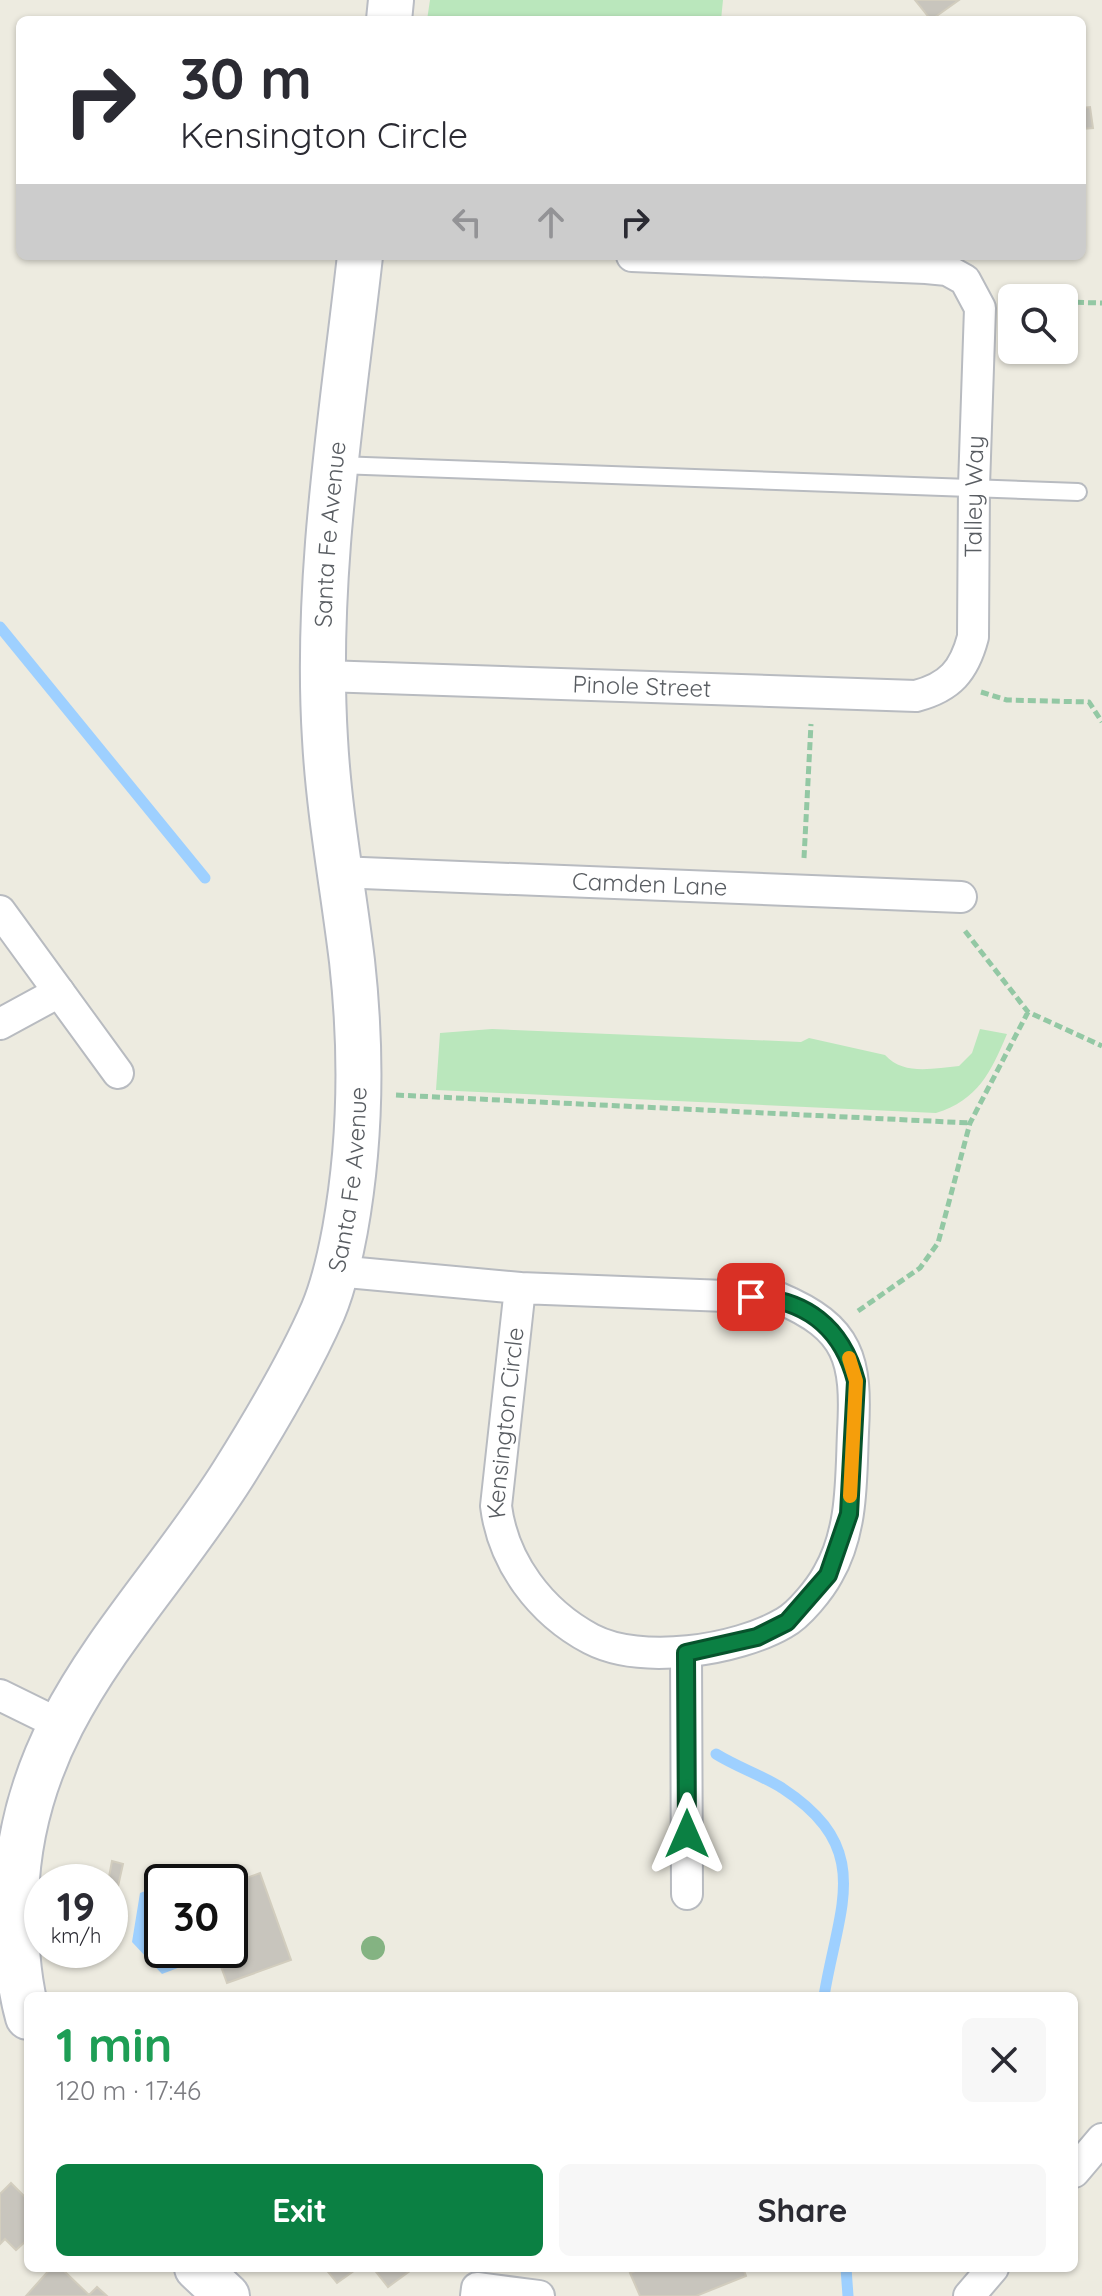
<!DOCTYPE html>
<meta charset="utf-8">
<style>
body{margin:0;font-family:Quicksand,sans-serif;background:#f7f7f7;color:#2b2b33;height:100vh;display:flex;flex-direction:column;font-size:30px;white-space:nowrap}
*{box-sizing:border-box;margin:0}
p{font-size:26px;color:#7c7c81}
.icon{flex:none;width:44px;height:44px;fill:none;stroke:currentColor;stroke-width:2;stroke-linecap:round;stroke-linejoin:round}
.map{position:relative;flex:1;overflow:hidden}
.sheet{position:absolute;left:24px;top:1992px;width:1054px;height:280px;display:flex;flex-direction:column;background:#fff;border-radius:12px;box-shadow:0 2px 6px #0004}
.sheet>*{flex:none}
.top-card{position:absolute;left:16px;top:16px;width:1070px;height:244px;border-radius:12px;box-shadow:0 2px 6px #0004;background:#fff;color:#2b2b33;overflow:hidden}
.controls{position:absolute;left:998px;top:284px;display:grid;gap:16px}
.controls a{display:grid;place-items:center;width:80px;height:80px;border-radius:12px;background:#fff;box-shadow:0 2px 6px #0004;font-size:40px}
.speed{position:absolute;left:24px;top:1864px;display:flex;gap:16px;font-size:40px;font-weight:700;text-align:center}
.speed>*{display:grid;place-content:center;width:104px;height:104px;border-radius:50%;background:#fff;box-shadow:0 2px 6px #0004;line-height:1}
.speed small{font-size:20px;font-weight:400}
.speed .limit{border:4px solid #111;border-radius:12px;background:#fff;color:#111}
.pin{position:absolute;display:grid;place-items:center;width:68px;height:68px;color:#fff;margin:-34px;border-radius:16px;box-shadow:0 4px 12px #0006}
.me{position:absolute;width:88px;margin:-44px;rotate:0deg;stroke-linejoin:round;filter:drop-shadow(0 0 6px #0008)}
.turn{display:flex;align-items:center;gap:28px;height:168px;padding:0 32px;font-size:36px}
.turn .icon{width:104px;height:104px;stroke-width:2.5}
.turn b{display:block;font-size:56px;line-height:68px}
.lanes{display:flex;align-items:center;height:76px;padding:0 32px;background:#0003;justify-content:center;gap:40px;direction:ltr}
.lanes .off{opacity:.35}
.round{display:grid;place-items:center;flex:none;width:84px;height:84px;border-radius:12px;background:#f7f7f7}
.head{display:flex;align-items:center;justify-content:space-between;height:136px;padding:0 32px}
h1{font-size:48px;font-weight:700;line-height:60px;color:#1e9e55}
.cta{display:flex;gap:16px;margin-top:auto;padding:16px 32px}
.cta a{flex:1;height:92px;border-radius:12px;background:#0b8043;color:#fff;font-size:32px;font-weight:700;line-height:92px;text-align:center}
.cta a+a{background:#f7f7f7;color:#2b2b33}
.map>svg:first-child{display:block}
</style>
<div class="map">
<svg width="1102" height="2296" viewBox="0 0 1102 2296">
<rect width="100%" height="100%" fill="#edebe0"/>
<path fill="#bae7bc" d="M 430,0 L 723,0 L 721,20 L 427,20 Z
M 492,1029 L 801,1042 L 809,1038 L 885,1055 C 904,1076 934,1068 959,1066 L 972,1053 L 980,1029 L 1007,1034 C 991,1072 978,1100 936,1113 L 436,1090 L 440,1033 Z"/>
<path fill="#9ed0ff" d="M 162,1885 L 162,1950 L 191,1950 L 196,1961 L 162,1974 L 132,1942 L 140,1893 Z"/>
<g fill="none" stroke-linecap="round" stroke-linejoin="round">
<path stroke="#9ed0ff" stroke-width="11" d="M 0,627 L 205,878
M 716,1754 C 737,1767 761,1775 782,1788 C 875,1849 839,1905 824,1996
M 846,2268 L 848,2296"/>
</g>
<path fill="#c8c5bd" stroke="#d2cdbe" stroke-width="2" d="M 915,0 L 959,0 L 931,20 Z
M 1090,107 L 1093,128 L 1082,129 L 1082,108 Z
M 112,1861 L 123,1864 L 117,1891 L 110,1890 L 108,1882 Z
M 260,1873 L 291,1960 L 227,1983 L 215,1950 L 230,1950 L 230,1884 Z
M 11,2183 L 28,2200 L 28,2239 L 16,2250 L 5,2239 L 0,2244 L 0,2194 Z
M 51,2268 L 61,2268 L 89,2295 L 97,2287 L 107,2296 L 26,2296 Z
M 325,2268 L 358,2268 L 337,2283 Z
M 373,2268 L 414,2268 L 388,2287 Z
M 643,2268 L 743,2268 L 746,2276 L 696,2296 L 640,2296 L 630,2273 Z"/>
<g fill="none" stroke-linecap="round" stroke-linejoin="round">
<defs>
<path id="lane" d="M 338,465 L 1078,492"/>
<g id="street">
<path id="s1" d="M 324,676 L 916,696 C 950,687 964,671 973,637 L 974,486 L 980,308 L 965,280 L 947,270 L 926,268 L 632,256"/>
<path id="s2" d="M 338,872 L 961,897"/>
<path d="M 0,911 L 118,1073"/>
<path d="M 0,1024 L 59,992"/>
<path id="s3" d="M 336,1271 L 520,1288 L 779,1298 C 850,1328 857,1360 853,1432 C 851,1479 853,1531 828,1574 C 820,1589 799,1615 784,1623 C 736,1651 641,1665 591,1639 C 540,1612 503,1562 496,1506 L 520,1288"/>
<path d="M 686,1653 L 687,1894"/>
<path d="M 0,1695 L 59,1724"/>
<path d="M 1074,2172 L 1102,2139"/>
<path d="M 476,2296 L 477,2288 L 539,2296"/>
<path d="M 969,2296 L 993,2268"/>
</g>
<g id="secondary">
<path d="M 389,20 L 391,0"/>
<path id="s4" d="M 28,2017 C 17,1978 15,1938 16,1897 C 21,1716 144,1615 233,1474 C 265,1423 299,1366 323,1311 C 334,1285 340,1257 345,1230 C 361,1141 362,1051 352,961 C 343,887 329,813 325,739 C 315,578 342,416 360,256"/>
<path d="M 197,2268 L 227,2296"/>
</g>
</defs>
<use href="#lane" stroke="#b8bbc0" stroke-width="20"/>
<use href="#street" stroke="#b8bbc0" stroke-width="34"/>
<use href="#secondary" stroke="#b9bcc3" stroke-width="48"/>
<path stroke="#93c8a4" stroke-width="5" stroke-dasharray="8 4" stroke-linecap="butt" d="M 1064,302 L 1102,303
M 981,692 L 1007,700 L 1089,702 L 1102,722
M 804,858 L 811,724
M 965,931 L 1028,1012 L 1102,1046
M 396,1095 L 970,1123
M 858,1311 L 920,1268 L 938,1243 L 970,1123 L 1028,1012"/>
<use href="#lane" stroke="#fff" stroke-width="16"/>
<use href="#street" stroke="#fff" stroke-width="30"/>
<use href="#secondary" stroke="#fff" stroke-width="44"/>
</g>
<circle fill="#84b382" cx="373" cy="1948" r="12"/>
<g fill="none" stroke-linecap="round" stroke-linejoin="round">
<defs>
<path id="route" d="M 687,1834 L 686,1653 L 757,1637 L 787,1622 L 828,1575 L 849,1514 L 856,1381 C 842,1327 805,1299 751,1297"/>
</defs>
<use href="#route" stroke="#07532c" stroke-width="20"/>
<use href="#route" stroke="#0b8043" stroke-width="14"/>
<path stroke="#f59e0b" stroke-width="14" d="M 849,1358 L 856,1381 L 850,1496"/>
</g>
<g text-anchor="middle" stroke-width="8" stroke-linejoin="round" paint-order="stroke">
<g font-size="24" fill="#595d62" stroke="#fff">
<text dy="8" stroke="none"><textPath href="#s1" startOffset="820">Talley Way</textPath></text>
<text dy="8" stroke="none"><textPath href="#s4" startOffset="1574">Santa Fe Avenue</textPath></text>
<text dy="8" stroke="none"><textPath href="#s1" startOffset="318">Pinole Street</textPath></text>
<text dy="8" stroke="none"><textPath href="#s2" startOffset="312">Camden Lane</textPath></text>
<text dy="8" stroke="none"><textPath href="#s4" startOffset="926">Santa Fe Avenue</textPath></text>
<text dy="8" stroke="none"><textPath href="#s3" startOffset="1278">Kensington Circle</textPath></text>
</g>
</g>
</svg>
<div class="controls">
<a><svg class="icon" aria-label="search" viewBox="0 0 24 24"><circle cx="10" cy="10" r="6"/><path d="M15 15l6 6"/></svg></a>
</div>
<div class="speed"><div>19<small>km/h</small></div><div class="limit">30</div></div>
<div class="pin" style="left:751px;top:1297px;background:#d93025"><svg class="icon" aria-label="arrive" viewBox="0 0 24 24"><path d="M6 21V4h12l-3 4 3 4H6"/></svg></div>
<svg class="me" style="left:687px;top:1834px" viewBox="-20 -20 40 40"><path d="M0-17L14 15 0 8-14 15z" fill="#0b8043" stroke="#fff" stroke-width="4"/></svg>
<div class="top-card">
<div class="turn"><svg class="icon" aria-label="right" viewBox="0 0 24 24"><path d="M7 20v-9h11M14 6l5 5-5 5"/></svg><div><b>30 m</b>Kensington Circle</div></div>
<div class="lanes"><svg class="icon off" aria-label="left" viewBox="0 0 24 24"><path d="M17 20v-9H6M10 6l-5 5 5 5"/></svg><svg class="icon off" aria-label="ahead" viewBox="0 0 24 24"><path d="M12 20V5M6 11l6-6 6 6"/></svg><svg class="icon" aria-label="right" viewBox="0 0 24 24"><path d="M7 20v-9h11M14 6l5 5-5 5"/></svg></div>
</div>
<section class="sheet">
<div class="head"><div><h1>1 min</h1><p>120 m · 17:46</p></div><a class="round"><svg class="icon" aria-label="close" viewBox="0 0 24 24"><path d="M6 6l12 12M18 6L6 18"/></svg></a></div>
<div class="cta"><a>Exit</a><a>Share</a></div>
</section>
</div>
